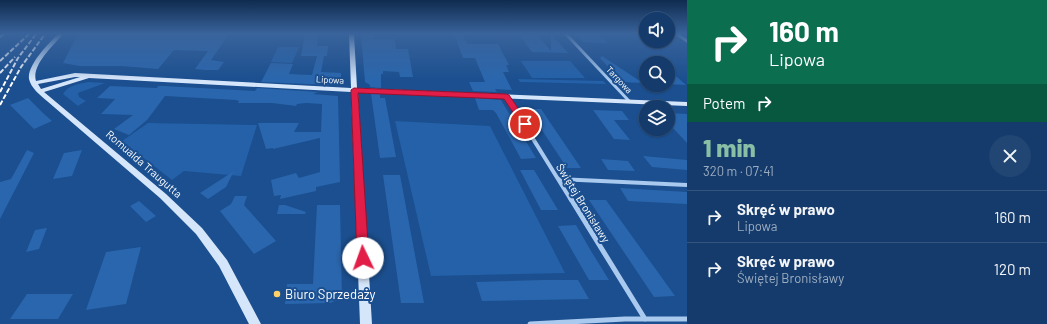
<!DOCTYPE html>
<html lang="pl">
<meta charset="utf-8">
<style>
body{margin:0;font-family:Barlow,sans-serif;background:#214673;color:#f1f3f6;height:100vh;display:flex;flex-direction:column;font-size:15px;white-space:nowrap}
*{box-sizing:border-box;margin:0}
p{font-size:13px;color:#9dadc1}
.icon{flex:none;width:22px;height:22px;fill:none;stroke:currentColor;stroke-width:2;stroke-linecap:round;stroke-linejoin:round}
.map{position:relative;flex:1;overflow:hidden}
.panel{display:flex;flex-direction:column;background:#143b6b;width:360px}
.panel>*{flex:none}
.top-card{background:#0b6e4f;color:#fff;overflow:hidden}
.fabs{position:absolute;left:639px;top:12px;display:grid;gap:8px}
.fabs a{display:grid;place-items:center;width:36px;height:36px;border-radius:50%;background:#143b6b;box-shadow:0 1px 3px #0004,0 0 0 1px #33557e;font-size:20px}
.pin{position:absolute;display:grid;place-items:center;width:34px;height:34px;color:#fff;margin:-17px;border:2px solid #fff;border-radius:50%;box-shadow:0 1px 4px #0007}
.me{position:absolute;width:44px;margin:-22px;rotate:357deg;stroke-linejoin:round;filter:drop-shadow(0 0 3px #0008)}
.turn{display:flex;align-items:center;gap:14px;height:84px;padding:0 16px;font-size:18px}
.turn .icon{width:52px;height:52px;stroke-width:2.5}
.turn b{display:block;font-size:28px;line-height:34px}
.then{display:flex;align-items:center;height:38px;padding:0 16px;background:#0003;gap:8px;font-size:15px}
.round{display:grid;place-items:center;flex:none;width:42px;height:42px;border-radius:21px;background:#214673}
.overview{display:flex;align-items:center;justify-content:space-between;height:68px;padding:0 16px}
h1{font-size:24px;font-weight:800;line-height:30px;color:#8abfa5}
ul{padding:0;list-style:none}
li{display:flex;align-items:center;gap:12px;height:52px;padding:0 16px;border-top:1px solid #33557e}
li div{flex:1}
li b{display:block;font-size:15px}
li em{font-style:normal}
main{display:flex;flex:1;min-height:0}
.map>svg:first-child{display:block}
</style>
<main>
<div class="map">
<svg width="687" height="324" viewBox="0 0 687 324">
<rect width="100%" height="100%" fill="#1b4f8f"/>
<path fill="#2461a8" d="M 278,47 L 299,47 L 292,63 L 271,62 Z
M 521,61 L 570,61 L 585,78 L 532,78 Z
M 518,79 L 603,81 L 606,84 L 520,82 Z
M 88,82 L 105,83 L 78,93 L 79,97 L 86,101 L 78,106 L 63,94 C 68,85 79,84 88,82 Z
M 395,121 L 490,126 L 565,273 L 431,276 Z
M 148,123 L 257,125 L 241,176 L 184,171 L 172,180 L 122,141 Z"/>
<path fill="#2a66ad" d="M 78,34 L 229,34 L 211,60 L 224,62 L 218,70 L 205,70 L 195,69 L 208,51 L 174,50 L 158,69 L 122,66 L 80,66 L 63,63 Z
M 305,34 L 318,34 L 317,46 L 328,46 L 327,56 L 324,56 L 321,72 L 341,73 L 341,81 L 332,85 L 261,82 L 271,63 L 293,64 L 289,74 L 312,75 L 317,56 L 301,56 Z
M 361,34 L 374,34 L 374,39 L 395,39 L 396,49 L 408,49 L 413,77 L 400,77 L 399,72 L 383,71 L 383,74 L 381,74 L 381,88 L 370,87 L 370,85 L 365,82 Z
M 454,34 L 463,34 L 467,44 L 498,44 L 509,65 L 506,65 L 509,72 L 503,72 L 512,90 L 495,89 L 497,92 L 473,91 L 469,82 L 485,82 L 475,58 L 463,58 Z
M 551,34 L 568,53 L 532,52 L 519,35 L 537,35 L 551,51 Z
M 576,34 L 598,34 L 608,43 L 583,42 Z
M 602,56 L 643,83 L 622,82 L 600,58 Z
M 668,69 L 686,85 L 668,84 Z
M 110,86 L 157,88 L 158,86 L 164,86 L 255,91 L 257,88 L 318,92 L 313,94 L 338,96 L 340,182 L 316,187 L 316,191 L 280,199 L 281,195 L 274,196 L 271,180 L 296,173 L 299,178 L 320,172 L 320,138 L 273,149 L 273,148 L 266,149 L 258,123 L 299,123 L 294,132 L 321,132 L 322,104 L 306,103 L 297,104 L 296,106 L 272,103 L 238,103 L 239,101 L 236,100 L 165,96 L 147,120 L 129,135 L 114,129 L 133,115 L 101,114 L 115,99 L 97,98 Z
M 371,94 L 380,94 L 380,98 L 385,98 L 396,157 L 380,158 Z
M 28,98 L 43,113 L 52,121 L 34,129 L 10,105 Z
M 475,98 L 501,100 L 536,158 L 521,159 L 496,113 L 493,110 L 479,110 Z
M 528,109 L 541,109 L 581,168 L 567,168 Z
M 593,110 L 622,111 L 629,120 L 614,120 L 630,140 L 614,139 Z
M 668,113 L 687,114 L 687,143 L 672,127 L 668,127 Z
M 27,150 L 34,153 L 0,219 L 0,182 L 11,179 Z
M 82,150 L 72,176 L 53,179 L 64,153 Z
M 643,156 L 687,160 L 687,170 L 652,167 Z
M 601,159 L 628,161 L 635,171 L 608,170 Z
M 520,170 L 534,170 L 558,210 L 541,210 Z
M 234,171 L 226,187 L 208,199 L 200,193 Z
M 383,175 L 400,175 L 424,303 L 401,303 Z
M 620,188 L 687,192 L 687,204 L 628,201 Z
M 235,196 L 247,196 L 244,205 L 276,241 L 254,254 L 220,211 L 231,204 Z
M 589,200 L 606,200 L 675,296 L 654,297 Z
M 139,201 L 156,216 L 146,222 L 130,206 Z
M 279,205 L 285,205 L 306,212 L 305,214 L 277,214 Z
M 317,205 L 340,205 L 342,298 L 330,303 L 285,304 L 287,284 L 313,284 Z
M 576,225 L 591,251 L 609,280 L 589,280 L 558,226 Z
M 47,228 L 39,249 L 26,252 L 35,230 Z
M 141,247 L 126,304 L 86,310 L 106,252 Z
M 544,280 L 578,280 L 589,299 L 482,301 L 476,282 Z
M 27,294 L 73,294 L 58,319 L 10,319 Z"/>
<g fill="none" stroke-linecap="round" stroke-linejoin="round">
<path stroke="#a9c9ee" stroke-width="3" d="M 566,34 L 629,101
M 677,34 L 687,41
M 507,96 L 513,106"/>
<path stroke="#a9c9ee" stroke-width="4" d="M 512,105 L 571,200
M 558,179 L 687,185"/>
<path stroke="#a9c9ee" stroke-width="5" d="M 571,199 L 645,319
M 530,324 L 625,319 L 687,319"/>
<path fill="#d6e6fa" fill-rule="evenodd" d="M 58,34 L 63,34 C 54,45 31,65 36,81 L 75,73 L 351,88 L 349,34 L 354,34 L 357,88 L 687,102 L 687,106 L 358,92 L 372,324 L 360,324 L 351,92 L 89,78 L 44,92 L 166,194 L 202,228 L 227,260 L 261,324 L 249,324 L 219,266 L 196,234 L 160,198 L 47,101 C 40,95 31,88 29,79 C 27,65 49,43 58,34 ZM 75,77 L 80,77 L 41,89 L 38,84 Z"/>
<path stroke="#fff" stroke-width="2" stroke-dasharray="5 2" stroke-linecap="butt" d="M 0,37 L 4,34
M 0,61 L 29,34
M 0,73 L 15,57
M 0,92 L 18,58 L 36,34
M 0,105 L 21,67 L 45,34"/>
</g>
<linearGradient id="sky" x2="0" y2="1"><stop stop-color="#0f2b4f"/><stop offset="0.42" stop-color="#39639b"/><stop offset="1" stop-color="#39639b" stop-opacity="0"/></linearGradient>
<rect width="687" height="80" fill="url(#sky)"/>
<path fill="#e11d48" stroke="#92132f" d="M 354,88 L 506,94 L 509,95 L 529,124 L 528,126 L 522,126 L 504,99 L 358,93 L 369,258 L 367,261 L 363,263 L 359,261 L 357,258 L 351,90 Z"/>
<circle fill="#ffd166" stroke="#1b4f8f" stroke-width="1.5" cx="277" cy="294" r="4"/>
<g text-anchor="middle" stroke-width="4" stroke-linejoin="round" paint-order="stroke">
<g font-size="9" fill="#fff" stroke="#1b4f8f">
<text transform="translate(330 80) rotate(3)" y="3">Lipowa</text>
<text transform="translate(619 80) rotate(47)" y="3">Targowa</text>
</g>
<g font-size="11" fill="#fff" stroke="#1b4f8f">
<text transform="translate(144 164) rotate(41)" y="4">Romualda Traugutta</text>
<text transform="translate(583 203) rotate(58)" y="4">Świętej Bronisławy</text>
</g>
<g font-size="13" fill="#fff" stroke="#1b4f8f" text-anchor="start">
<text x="285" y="299">Biuro Sprzedaży</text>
</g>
</g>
</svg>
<div class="fabs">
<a><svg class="icon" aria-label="sound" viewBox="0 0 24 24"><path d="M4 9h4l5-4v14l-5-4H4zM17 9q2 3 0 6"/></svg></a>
<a><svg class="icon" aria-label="search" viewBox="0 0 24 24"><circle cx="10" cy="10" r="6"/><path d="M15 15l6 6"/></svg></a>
<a><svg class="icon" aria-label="layers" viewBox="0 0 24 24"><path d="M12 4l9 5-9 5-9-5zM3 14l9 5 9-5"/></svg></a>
</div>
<div class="pin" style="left:525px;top:124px;background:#d93025"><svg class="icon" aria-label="arrive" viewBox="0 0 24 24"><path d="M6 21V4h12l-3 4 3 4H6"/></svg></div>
<svg class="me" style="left:363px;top:258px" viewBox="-20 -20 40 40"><circle r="19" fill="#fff"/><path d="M0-13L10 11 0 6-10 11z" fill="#e11d48"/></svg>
</div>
<section class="panel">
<div class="top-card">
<div class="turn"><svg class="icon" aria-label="right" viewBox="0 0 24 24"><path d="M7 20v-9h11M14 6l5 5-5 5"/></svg><div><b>160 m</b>Lipowa</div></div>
<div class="then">Potem<svg class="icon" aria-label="right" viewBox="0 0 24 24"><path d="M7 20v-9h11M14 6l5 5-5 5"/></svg></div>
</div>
<div class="overview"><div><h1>1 min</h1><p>320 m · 07:41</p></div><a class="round"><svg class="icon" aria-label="close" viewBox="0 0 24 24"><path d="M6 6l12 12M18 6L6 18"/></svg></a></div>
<ul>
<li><svg class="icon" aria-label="right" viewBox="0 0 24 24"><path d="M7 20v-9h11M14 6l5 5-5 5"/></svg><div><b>Skręć w prawo</b><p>Lipowa</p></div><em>160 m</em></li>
<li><svg class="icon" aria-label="right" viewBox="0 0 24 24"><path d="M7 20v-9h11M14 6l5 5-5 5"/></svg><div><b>Skręć w prawo</b><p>Świętej Bronisławy</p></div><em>120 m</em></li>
</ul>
</section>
</main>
